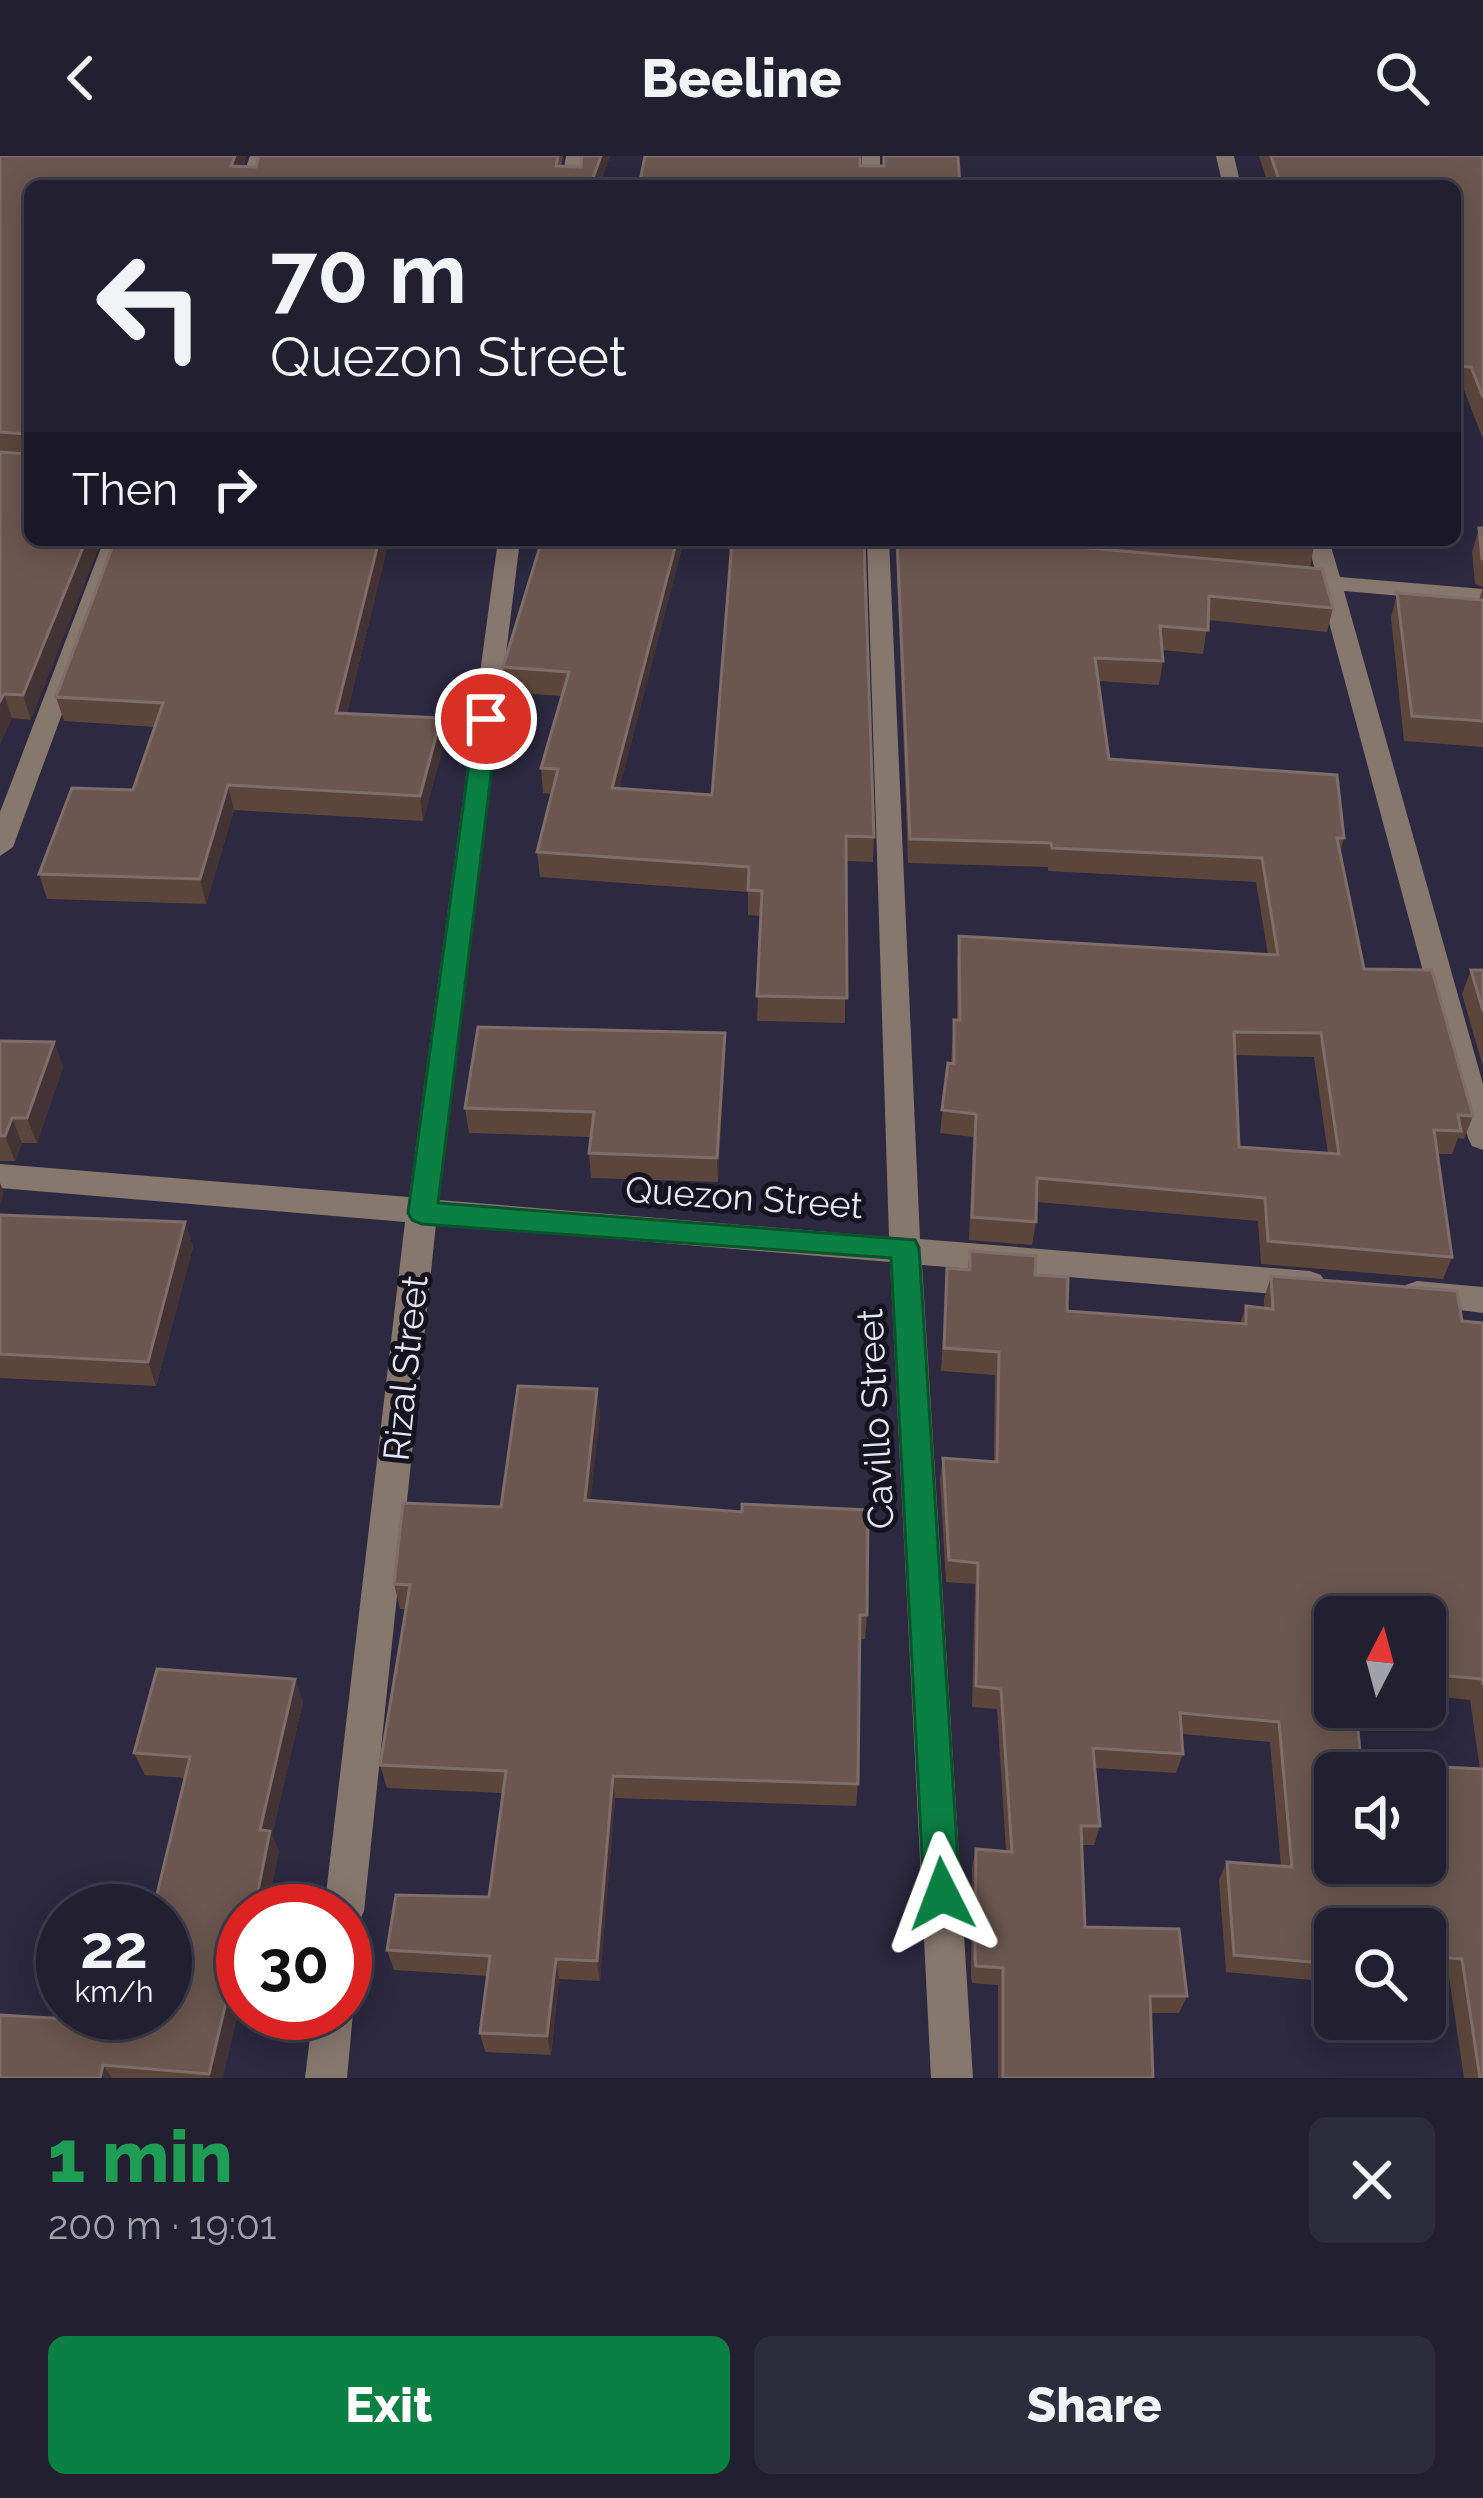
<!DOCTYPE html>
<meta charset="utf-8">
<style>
body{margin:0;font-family:Raleway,sans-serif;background:#2d2c3c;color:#f1f3f6;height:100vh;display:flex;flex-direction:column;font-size:45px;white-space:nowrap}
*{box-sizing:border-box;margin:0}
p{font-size:39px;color:#a2a2ab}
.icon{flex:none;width:66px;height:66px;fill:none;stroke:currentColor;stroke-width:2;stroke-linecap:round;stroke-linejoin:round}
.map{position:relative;height:1922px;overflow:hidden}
.panel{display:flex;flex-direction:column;background:#211f30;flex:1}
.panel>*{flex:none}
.guide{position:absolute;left:24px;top:24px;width:1437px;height:366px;border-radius:18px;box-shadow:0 6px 30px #0003,0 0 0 3px #3e3d4c;background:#211f30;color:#f1f3f6;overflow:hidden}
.needle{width:78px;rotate:6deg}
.fabs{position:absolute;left:1314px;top:1440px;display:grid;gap:24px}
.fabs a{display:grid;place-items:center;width:132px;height:132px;border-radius:18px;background:#211f30;box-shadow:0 6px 30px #0003,0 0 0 3px #3e3d4c;font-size:60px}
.speed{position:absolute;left:36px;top:1728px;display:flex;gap:24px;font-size:60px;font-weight:700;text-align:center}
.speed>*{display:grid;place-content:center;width:156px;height:156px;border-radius:50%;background:#211f30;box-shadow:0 6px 30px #0003,0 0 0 3px #3e3d4c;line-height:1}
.speed small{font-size:30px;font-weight:400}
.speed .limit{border:18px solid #d22;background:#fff;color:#111}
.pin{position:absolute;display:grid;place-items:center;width:102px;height:102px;color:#fff;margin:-51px;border:6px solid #fff;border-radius:50%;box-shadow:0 3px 12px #0007}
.me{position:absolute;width:132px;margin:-66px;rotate:357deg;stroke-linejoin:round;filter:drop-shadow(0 0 9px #0008)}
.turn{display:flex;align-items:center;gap:42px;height:252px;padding:0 48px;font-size:54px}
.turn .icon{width:156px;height:156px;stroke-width:2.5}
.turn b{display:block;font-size:84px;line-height:102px}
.then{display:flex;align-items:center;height:114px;padding:0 48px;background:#0003;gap:24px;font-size:45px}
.round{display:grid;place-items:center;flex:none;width:126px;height:126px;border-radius:18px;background:#2d2c3c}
.head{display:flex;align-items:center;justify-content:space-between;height:204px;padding:0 48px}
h1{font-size:72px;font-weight:800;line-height:90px;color:#1e9e55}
.cta{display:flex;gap:24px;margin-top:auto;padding:24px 48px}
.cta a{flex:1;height:138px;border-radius:18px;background:#0b8043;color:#fff;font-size:48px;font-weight:800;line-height:138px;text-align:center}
.cta a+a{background:#2d2c3c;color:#f1f3f6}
header{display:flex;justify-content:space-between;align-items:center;height:156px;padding:0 48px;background:#211f30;font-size:54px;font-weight:800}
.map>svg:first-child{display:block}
</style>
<header><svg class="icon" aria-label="back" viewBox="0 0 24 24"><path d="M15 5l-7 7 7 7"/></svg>Beeline<svg class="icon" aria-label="search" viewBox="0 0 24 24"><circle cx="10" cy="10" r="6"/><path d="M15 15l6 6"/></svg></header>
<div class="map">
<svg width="1483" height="1922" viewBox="0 0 1483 1922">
<rect width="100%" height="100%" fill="#2c2940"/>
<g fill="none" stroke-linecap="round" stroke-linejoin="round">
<path fill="#87786e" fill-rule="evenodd" d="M 250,0 L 268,0 L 257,30 L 239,30 Z
M 566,0 L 584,0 L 579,30 L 561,30 Z
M 862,0 L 880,0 L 880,30 L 862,30 Z
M 1216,0 L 1234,0 L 1241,30 L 1223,30 Z
M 104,384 L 126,384 L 13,691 L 0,700 L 0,656 Z
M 498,384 L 520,384 L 439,1044 L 889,1081 L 867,384 L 889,384 L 920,1083 L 1310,1115 L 1321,1119 L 1326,1128 L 1321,1137 L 1310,1141 L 922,1109 L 973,1922 L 931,1922 L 890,1106 L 436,1068 L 364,1755 L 358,1769 L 345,1774 L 345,1755 L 324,1755 L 405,1066 L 0,1032 L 0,1008 L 409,1041 Z
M 1307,384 L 1329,384 L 1340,421 L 1483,433 L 1483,447 L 1344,435 L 1483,928 L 1483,994 L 1472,990 L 1468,982 L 1320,433 L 1298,425 L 1316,418 Z
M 1417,1125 L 1483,1131 L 1483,1157 L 1406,1147 L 1401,1138 L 1406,1129 Z
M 345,1841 L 353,1857 L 347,1922 L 305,1922 L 313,1857 L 345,1857 Z"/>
</g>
<path fill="#5c463b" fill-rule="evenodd" d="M 0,0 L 246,0 L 243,10 L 256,11 L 259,0 L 563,0 L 561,10 L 581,11 L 582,0 L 610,0 L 599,30 L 30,30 L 31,564 L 12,562 L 0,588 Z
M 1259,0 L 1483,0 L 1483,283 L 1464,234 L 1455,234 L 1455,30 L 1269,30 Z
M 1479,372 L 1483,372 L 1483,591 L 1404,585 L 1391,462 L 1397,437 L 1479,444 L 1483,431 L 1475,428 L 1472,396 Z
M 115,384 L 389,384 L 347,557 L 444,587 L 423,665 L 234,654 L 206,748 L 47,743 L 39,718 L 133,634 L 155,571 L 64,565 L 56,541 Z
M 542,384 L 684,384 L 619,633 L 874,681 L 873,706 L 846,705 L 845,867 L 757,865 L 761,760 L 748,759 L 748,736 L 540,721 L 537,696 L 552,638 L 543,637 L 541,612 L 562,540 L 506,536 L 503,511 Z
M 896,384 L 1315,384 L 1310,412 L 1333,452 L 1327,476 L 1208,464 L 1203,498 L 1162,494 L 1163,505 L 1159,529 L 1099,525 L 1109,603 L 1344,682 L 1340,697 L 1364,813 L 1473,960 L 1464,983 L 1458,982 L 1452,998 L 1437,998 L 1452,1101 L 1443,1123 L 1261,1108 L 1258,1065 L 1036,1046 L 1036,1066 L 1032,1089 L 969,1084 L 973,981 L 940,977 L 948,907 L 951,908 L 954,864 L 957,864 L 957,803 L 959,780 L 1268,799 L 1256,726 L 1048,715 L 1048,711 L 908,707 ZM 1235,899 L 1314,901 L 1328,998 L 1239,991 Z
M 1471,814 L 1483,814 L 1483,911 L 1462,838 Z
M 725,877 L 718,1026 L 591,1022 L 589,997 L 591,981 L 469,977 L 465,952 Z
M 0,885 L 54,886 L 63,911 L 37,987 L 22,987 L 15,1005 L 0,1005 Z
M 0,1059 L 185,1066 L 193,1091 L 156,1230 L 0,1222 Z
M 970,1095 L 1035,1119 L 1067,1155 L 1240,1168 L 1246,1150 L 1264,1152 L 1264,1143 L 1271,1120 L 1462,1165 L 1483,1167 L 1483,1922 L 1464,1922 L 1449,1821 L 1425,1819 L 1425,1773 L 1335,1773 L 1335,1811 L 1330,1811 L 1322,1825 L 1226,1816 L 1219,1724 L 1227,1706 L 1281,1710 L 1270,1586 L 1182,1578 L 1183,1598 L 1176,1617 L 1095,1612 L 1100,1670 L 1094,1689 L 1082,1689 L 1085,1771 L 1187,1840 L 1179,1857 L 1151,1857 L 1153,1922 L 998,1922 L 998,1829 L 972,1827 L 971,1820 L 972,1712 L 976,1693 L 1006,1695 L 997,1553 L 972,1551 L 975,1428 L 946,1426 L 940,1324 L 943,1302 L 994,1306 L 995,1219 L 941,1215 L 947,1112 L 968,1114 ZM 1335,1461 L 1425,1461 L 1425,1539 L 1470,1544 L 1480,1613 L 1361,1607 Z
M 597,1233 L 600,1259 L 590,1345 L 867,1459 L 865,1483 L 860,1483 L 858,1628 L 856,1650 L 615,1642 L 600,1825 L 559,1823 L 551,1899 L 485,1896 L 480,1877 L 487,1820 L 394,1814 L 387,1794 L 489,1741 L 503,1637 L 387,1632 L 380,1609 L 406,1453 L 400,1453 L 394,1428 L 501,1351 Z
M 295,1523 L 303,1546 L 272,1679 L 279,1696 L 243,1755 L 223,1922 L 0,1922 L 103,1865 L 165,1857 L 185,1622 L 145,1619 L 134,1597 Z"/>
<path fill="#433335" d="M 235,0 L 246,0 L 236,30 L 231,10 Z
M 601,0 L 610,0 L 599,30 L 590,30 Z
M 86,384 L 102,384 L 31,564 L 23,539 Z
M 379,384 L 389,384 L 341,582 L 336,557 Z
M 677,384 L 684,384 L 613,657 L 612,632 Z
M 4,538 L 12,562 L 0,588 L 0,545 Z
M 441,562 L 444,587 L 423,665 L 420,640 Z
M 228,629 L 234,654 L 206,748 L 200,723 Z
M 725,877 L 725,903 L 718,1026 L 717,1002 Z
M 54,886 L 63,911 L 37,987 L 27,962 Z
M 12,962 L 22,987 L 15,1005 L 5,980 Z
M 0,1027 L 4,1037 L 0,1049 Z
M 185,1066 L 193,1091 L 156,1230 L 148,1206 Z
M 597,1233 L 600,1259 L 588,1369 L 585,1344 Z
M 295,1523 L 303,1546 L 272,1679 L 279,1696 L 267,1755 L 254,1755 L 260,1674 Z
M 613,1620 L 615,1642 L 600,1825 L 597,1805 Z
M 243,1775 L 243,1836 L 223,1922 L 211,1922 L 209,1918 Z
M 556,1803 L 559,1823 L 551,1899 L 547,1880 Z
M 103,1909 L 112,1922 L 100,1922 Z"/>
<path fill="#6b574f" stroke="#7e6d69" stroke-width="3" fill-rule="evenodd" d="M 0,0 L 235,0 L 231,10 L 256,11 L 259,0 L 558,0 L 556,10 L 581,11 L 582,0 L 601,0 L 590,30 L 30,30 L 30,384 L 86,384 L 23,539 L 4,538 L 0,545 L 0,296 L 26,298 L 26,278 L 0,276 Z
M 645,0 L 860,0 L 860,10 L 884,10 L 884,0 L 958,0 L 960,30 L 639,30 Z
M 1271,0 L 1483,0 L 1483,241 L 1471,211 L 1455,210 L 1455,30 L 1281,30 Z
M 1479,372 L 1483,372 L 1483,403 L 1482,403 Z
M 115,384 L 379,384 L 336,557 L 441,562 L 420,640 L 228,629 L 200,723 L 39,718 L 72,632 L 133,634 L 163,547 L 56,541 Z
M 542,384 L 677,384 L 612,632 L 712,639 L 732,384 L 864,384 L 874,681 L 846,680 L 847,842 L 757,840 L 762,735 L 748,734 L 749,711 L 537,696 L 558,613 L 541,612 L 569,516 L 503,511 Z
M 897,384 L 999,384 L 1322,413 L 1333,452 L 1209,440 L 1208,474 L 1160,470 L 1163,505 L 1095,502 L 1109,603 L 1337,619 L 1344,682 L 1337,682 L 1364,813 L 1432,814 L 1473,960 L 1458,959 L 1461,975 L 1434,974 L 1452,1101 L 1268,1085 L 1265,1042 L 1037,1022 L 1036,1066 L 972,1061 L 976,958 L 942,954 L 948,907 L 954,908 L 954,864 L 960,864 L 959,780 L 1278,799 L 1262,702 L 1052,692 L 1051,687 L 910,683 ZM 1234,876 L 1321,877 L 1339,998 L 1239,991 Z
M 1268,384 L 1315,384 L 1316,388 Z
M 1397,437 L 1483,444 L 1483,565 L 1412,560 Z
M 1471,814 L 1483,814 L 1483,855 Z
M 478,871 L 725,877 L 717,1002 L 589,997 L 594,956 L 465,952 Z
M 0,885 L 54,886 L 27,962 L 12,962 L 5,980 L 0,980 Z
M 0,1059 L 185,1066 L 148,1206 L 0,1198 Z
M 970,1095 L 1036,1100 L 1035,1119 L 1068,1121 L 1067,1155 L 1246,1168 L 1246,1150 L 1273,1153 L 1271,1120 L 1457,1135 L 1462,1165 L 1483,1167 L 1483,1529 L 1482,1523 L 1425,1518 L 1425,1461 L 1335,1461 L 1335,1551 L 1356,1551 L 1361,1607 L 1483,1613 L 1483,1922 L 1480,1922 L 1462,1803 L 1425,1800 L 1425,1773 L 1335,1773 L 1335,1793 L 1331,1793 L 1333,1808 L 1234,1799 L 1227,1706 L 1292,1711 L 1279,1566 L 1180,1557 L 1183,1598 L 1093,1592 L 1100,1670 L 1081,1670 L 1085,1771 L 1179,1773 L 1187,1840 L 1150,1840 L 1153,1922 L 1003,1922 L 1003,1812 L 976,1810 L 975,1802 L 976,1693 L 1012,1696 L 1001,1533 L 976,1530 L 978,1407 L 949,1404 L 943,1302 L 997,1306 L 999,1196 L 944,1192 L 947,1112 L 970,1114 ZM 1335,1617 L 1425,1617 L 1425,1707 L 1335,1707 Z
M 518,1230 L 597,1233 L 585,1344 L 742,1356 L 742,1348 L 868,1354 L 867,1459 L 860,1459 L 858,1628 L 613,1620 L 597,1805 L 556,1803 L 547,1880 L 480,1877 L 490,1800 L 387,1794 L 396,1739 L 489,1741 L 506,1615 L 380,1609 L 410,1429 L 394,1428 L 403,1347 L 501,1351 Z
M 157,1513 L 295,1523 L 260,1674 L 270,1675 L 254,1755 L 243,1755 L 243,1775 L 209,1918 L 103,1909 L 100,1922 L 0,1922 L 0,1859 L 103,1865 L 105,1857 L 165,1857 L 165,1755 L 153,1755 L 190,1601 L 134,1597 Z"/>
<path fill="#0b8043" stroke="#07532c" stroke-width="3" d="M 486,556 L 498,563 L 438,1047 L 915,1084 L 919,1092 L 960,1738 L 954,1750 L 942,1755 L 929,1750 L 924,1738 L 891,1102 L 422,1068 L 412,1064 L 408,1057 L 475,563 Z"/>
<g text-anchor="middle" stroke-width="10" stroke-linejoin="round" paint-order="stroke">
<g font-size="36" fill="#e6e5f4" stroke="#14131e">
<text transform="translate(744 1041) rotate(4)" y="13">Quezon Street</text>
<text transform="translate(405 1212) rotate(-84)" y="13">Rizal Street</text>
<text transform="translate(875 1263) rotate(-93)" y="13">Cavillo Street</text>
</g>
</g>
</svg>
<div class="fabs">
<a><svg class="needle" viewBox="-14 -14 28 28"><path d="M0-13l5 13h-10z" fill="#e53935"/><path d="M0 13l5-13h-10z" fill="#a2a2ab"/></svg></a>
<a><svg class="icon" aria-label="sound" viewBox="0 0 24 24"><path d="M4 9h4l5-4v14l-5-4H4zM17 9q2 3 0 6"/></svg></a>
<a><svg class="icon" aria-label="search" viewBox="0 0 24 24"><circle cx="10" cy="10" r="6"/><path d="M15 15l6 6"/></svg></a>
</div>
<div class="speed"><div>22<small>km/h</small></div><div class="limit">30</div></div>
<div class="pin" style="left:486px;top:563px;background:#d93025"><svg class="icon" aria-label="arrive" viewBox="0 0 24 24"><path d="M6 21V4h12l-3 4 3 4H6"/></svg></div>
<svg class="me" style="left:942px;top:1738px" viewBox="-20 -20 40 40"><path d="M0-17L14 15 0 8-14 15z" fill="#0b8043" stroke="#fff" stroke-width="4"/></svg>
<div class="guide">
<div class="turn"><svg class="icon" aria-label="left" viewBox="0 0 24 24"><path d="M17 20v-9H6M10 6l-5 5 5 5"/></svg><div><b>70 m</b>Quezon Street</div></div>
<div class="then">Then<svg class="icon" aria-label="right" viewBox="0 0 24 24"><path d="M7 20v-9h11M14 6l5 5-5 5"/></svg></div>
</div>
</div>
<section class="panel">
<div class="head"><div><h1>1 min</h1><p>200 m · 19:01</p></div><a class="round"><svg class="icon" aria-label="close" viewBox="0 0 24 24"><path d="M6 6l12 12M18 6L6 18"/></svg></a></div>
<div class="cta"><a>Exit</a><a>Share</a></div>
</section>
